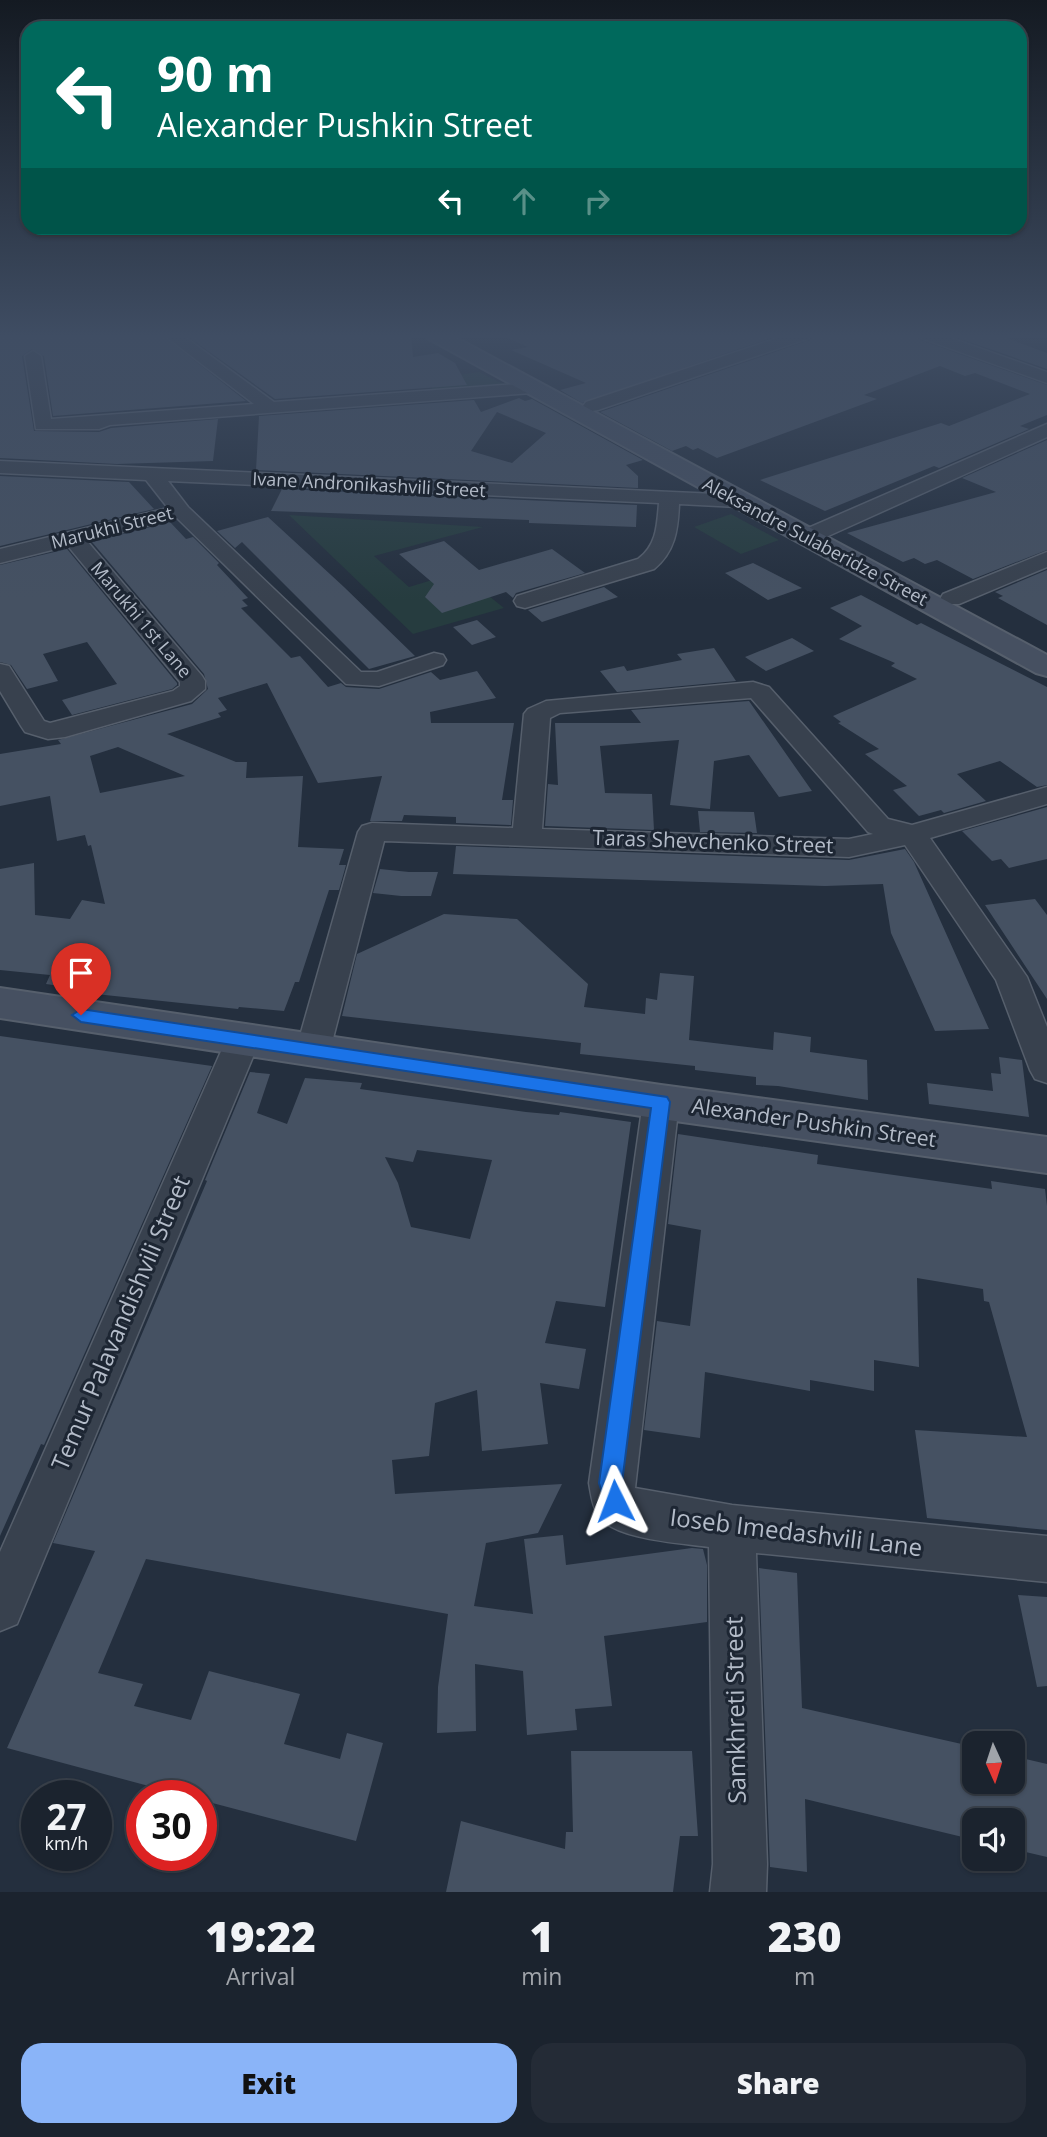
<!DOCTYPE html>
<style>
body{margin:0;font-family:"Open Sans",sans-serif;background:#242b36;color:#f1f3f6;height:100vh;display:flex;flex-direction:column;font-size:26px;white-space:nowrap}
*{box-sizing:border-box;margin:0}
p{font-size:23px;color:#a0a4aa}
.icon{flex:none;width:38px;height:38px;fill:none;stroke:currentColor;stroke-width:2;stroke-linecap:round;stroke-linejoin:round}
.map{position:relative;height:1892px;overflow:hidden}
.drawer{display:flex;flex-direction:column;background:#1b232e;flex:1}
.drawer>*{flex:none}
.top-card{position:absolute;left:21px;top:21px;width:1006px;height:214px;border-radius:21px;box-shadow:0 2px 5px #0004,0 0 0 2px #39404a;background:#00695c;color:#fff;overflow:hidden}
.needle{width:46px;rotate:177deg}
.tools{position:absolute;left:962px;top:1731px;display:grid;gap:14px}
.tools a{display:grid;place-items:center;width:63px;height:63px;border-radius:14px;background:#1b232e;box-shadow:0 2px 5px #0004,0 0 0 2px #39404a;font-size:35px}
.speed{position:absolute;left:21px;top:1780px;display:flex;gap:14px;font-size:35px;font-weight:700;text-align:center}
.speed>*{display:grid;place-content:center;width:91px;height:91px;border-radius:50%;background:#1b232e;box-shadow:0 2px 5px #0004,0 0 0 2px #39404a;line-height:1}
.speed small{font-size:18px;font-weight:400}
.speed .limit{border:10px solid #d22;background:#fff;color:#111}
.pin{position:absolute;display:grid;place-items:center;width:60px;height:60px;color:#fff;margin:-72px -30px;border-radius:50% 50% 50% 0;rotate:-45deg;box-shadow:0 0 7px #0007}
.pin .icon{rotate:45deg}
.me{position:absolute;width:77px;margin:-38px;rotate:357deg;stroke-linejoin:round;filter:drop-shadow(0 0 5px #0008)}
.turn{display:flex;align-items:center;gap:24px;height:147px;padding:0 21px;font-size:32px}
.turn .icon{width:91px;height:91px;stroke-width:2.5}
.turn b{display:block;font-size:49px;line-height:60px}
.lanes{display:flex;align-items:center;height:66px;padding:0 21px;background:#0003;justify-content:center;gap:35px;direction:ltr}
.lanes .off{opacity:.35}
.eta{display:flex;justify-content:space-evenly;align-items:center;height:119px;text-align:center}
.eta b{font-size:42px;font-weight:800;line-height:49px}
.primary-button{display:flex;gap:14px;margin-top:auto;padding:14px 21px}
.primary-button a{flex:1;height:80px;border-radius:21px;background:#8ab4f8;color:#111;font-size:28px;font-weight:800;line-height:80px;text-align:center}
.primary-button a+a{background:#242b36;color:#f1f3f6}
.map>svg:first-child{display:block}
</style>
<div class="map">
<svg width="1047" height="1892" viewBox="0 0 1047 1892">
<rect width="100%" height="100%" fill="#242f3e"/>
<path fill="#263c3f" d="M 479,372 L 507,386 L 433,391 L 428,379 Z
M 731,514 L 779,540 L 741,554 L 694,527 Z
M 289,515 L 483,527 L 374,556 L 409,587 L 459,572 L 504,608 L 413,634 Z"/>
<path fill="#455162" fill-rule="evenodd" d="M 0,335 L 162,335 L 246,401 L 53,416 L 44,356 L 32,349 L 22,356 L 34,431 L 99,432 L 111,428 L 218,419 L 213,461 L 117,464 L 0,458 Z
M 186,335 L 411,335 L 413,357 L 438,353 L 455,363 L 467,385 L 275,399 Z
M 501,335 L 779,335 L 582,403 L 560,390 L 586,383 L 511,350 L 528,347 Z
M 814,335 L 916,335 L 920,340 L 1047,385 L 1047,415 L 1020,426 L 1029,429 L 939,468 L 934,466 L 825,511 L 760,480 L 941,423 L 949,426 L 1030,394 L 975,373 L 965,376 L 940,366 L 864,395 L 877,399 L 717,458 L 698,448 L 693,450 L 686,446 L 672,451 L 600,412 L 810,340 Z
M 950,335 L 999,335 L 1047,353 L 1047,369 Z
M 519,398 L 525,401 L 532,399 L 643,460 L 626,465 L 638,476 L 638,488 L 256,470 L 259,416 L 474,400 L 481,412 ZM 497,412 L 546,433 L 512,463 L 471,451 Z
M 1047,440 L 1047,550 L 973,579 L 937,560 L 925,564 L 914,558 L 903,562 L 847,533 L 996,492 L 962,478 Z
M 0,476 L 129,482 L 154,509 L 0,546 Z
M 282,489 L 637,505 L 636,527 L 529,523 L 529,520 L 271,511 Z
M 268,517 L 344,587 L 415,656 L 369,669 L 242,542 L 235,548 L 217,531 Z
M 170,522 L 186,539 L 193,537 L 219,563 L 217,565 L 248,598 L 242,600 L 248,606 L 241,608 L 291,658 L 300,656 L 328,687 L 341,683 L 346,687 L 379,689 L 431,672 L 440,680 L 477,671 L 496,698 L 430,712 L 431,723 L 514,723 L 502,800 L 513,800 L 511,825 L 456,823 L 456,817 L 404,815 L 402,821 L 370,821 L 382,776 L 318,783 L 267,683 L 218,698 L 227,710 L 218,713 L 221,717 L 167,734 L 236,762 L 247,762 L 246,778 L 303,776 L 298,847 L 344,849 L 339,865 L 346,865 L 339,890 L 329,890 L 299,982 L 295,982 L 284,1011 L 239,1007 L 238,1009 L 86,993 L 88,990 L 46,984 L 50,975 L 0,970 L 0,869 L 34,863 L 35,915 L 70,919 L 82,900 L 105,904 L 91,845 L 88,846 L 85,835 L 57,841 L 50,796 L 0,806 L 0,754 L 61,744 L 58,740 L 192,704 L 208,689 L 204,674 L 92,542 ZM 118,747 L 185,776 L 100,793 L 90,756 Z
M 444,541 L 479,570 L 552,549 L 585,573 L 516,593 L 513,598 L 506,592 L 442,613 L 425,597 L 434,584 L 399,554 Z
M 67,549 L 177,683 L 177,685 L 172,689 L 72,715 L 62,700 L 117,684 L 87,642 L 43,654 L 58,681 L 27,689 L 11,665 L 0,662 L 0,565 Z
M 753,563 L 802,588 L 768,600 L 725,573 Z
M 1047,570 L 1047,625 L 998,598 L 1003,596 L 995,592 Z
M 604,587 L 618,597 L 542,622 L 528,610 Z
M 861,595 L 917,625 L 921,623 L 1047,687 L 1047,785 L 1037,787 L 1000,761 L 957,774 L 986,801 L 944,813 L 941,810 L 919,816 L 893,790 L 907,786 L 865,754 L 879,749 L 838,723 L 841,722 L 833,716 L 917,679 L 891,666 L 895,663 L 839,639 L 862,626 L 830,608 Z
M 477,620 L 496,637 L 472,645 L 453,627 Z
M 792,638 L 814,651 L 766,671 L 745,657 Z
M 714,648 L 736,681 L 617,692 L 600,671 L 624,666 L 627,671 L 682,660 L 677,654 Z
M 749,701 L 812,791 L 779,797 L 749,755 L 714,761 L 710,809 L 670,805 L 679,740 L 600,746 L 605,793 L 652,794 L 654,830 L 545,826 L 548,784 L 558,785 L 555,723 L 641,723 L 631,710 Z
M 1047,807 L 1047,859 L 1009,868 L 1001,859 L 992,861 L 962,831 Z
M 698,811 L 754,812 L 757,833 L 700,832 Z
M 456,846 L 849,860 L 905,849 L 914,862 L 989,1029 L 935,1031 L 891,933 L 883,884 L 825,886 L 453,874 Z
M 380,869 L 409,872 L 438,872 L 431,896 L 401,896 L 373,893 Z
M 1035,899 L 1047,915 L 1047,999 L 985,905 Z
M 444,914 L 517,919 L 588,984 L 584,1007 L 645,1014 L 646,998 L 657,1000 L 660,973 L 694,976 L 689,1040 L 773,1050 L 774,1032 L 811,1037 L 810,1052 L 867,1060 L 868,1100 L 778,1086 L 756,1085 L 756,1077 L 695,1070 L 695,1066 L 580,1054 L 581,1043 L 342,1016 L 357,954 Z
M 0,1036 L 212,1066 L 44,1445 L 41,1444 L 0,1536 Z
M 999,1057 L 1022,1060 L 1029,1117 L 929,1104 L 927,1083 L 993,1091 L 991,1073 L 1001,1074 Z
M 250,1072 L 270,1074 L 257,1113 L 287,1124 L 305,1078 L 362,1083 L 360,1089 L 526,1112 L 559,1115 L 560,1112 L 631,1122 L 605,1307 L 556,1301 L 545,1343 L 586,1349 L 579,1389 L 540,1383 L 548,1444 L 482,1451 L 477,1390 L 435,1403 L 429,1456 L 392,1460 L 395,1494 L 562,1484 L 538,1533 L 486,1543 L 474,1606 L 533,1614 L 524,1539 L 563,1535 L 566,1565 L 692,1548 L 703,1549 L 707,1565 L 707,1622 L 604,1636 L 612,1706 L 575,1709 L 577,1730 L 527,1735 L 523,1671 L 475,1664 L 476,1731 L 437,1733 L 438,1687 L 448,1614 L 146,1559 L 98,1673 L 143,1684 L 134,1706 L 191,1720 L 209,1671 L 300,1694 L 284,1744 L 340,1759 L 347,1733 L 383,1743 L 356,1841 L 201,1800 L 201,1796 L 186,1796 L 7,1748 L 95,1551 L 53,1543 L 207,1181 L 205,1180 ZM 417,1150 L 492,1160 L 470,1239 L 411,1227 L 398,1183 L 385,1157 L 413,1162 Z
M 678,1134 L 818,1155 L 817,1164 L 992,1189 L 991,1181 L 1045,1189 L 1047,1206 L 1047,1530 L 927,1518 L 915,1430 L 1027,1437 L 989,1302 L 984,1301 L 983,1289 L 917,1278 L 919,1367 L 874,1360 L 874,1391 L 810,1380 L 810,1391 L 705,1372 L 700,1438 L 644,1430 L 657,1321 L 690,1326 L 701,1230 L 668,1224 Z
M 759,1568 L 797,1573 L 802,1708 L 975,1747 L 975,1782 L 1013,1782 L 1013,1756 L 1047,1764 L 1047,1857 L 1013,1849 L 1013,1820 L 975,1820 L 975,1840 L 805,1799 L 807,1872 L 770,1867 Z
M 1018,1595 L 1047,1597 L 1047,1686 L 1037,1687 Z
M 571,1751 L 692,1751 L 698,1836 L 680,1836 L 673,1892 L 446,1892 L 461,1821 L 565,1849 L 566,1832 L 573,1832 Z"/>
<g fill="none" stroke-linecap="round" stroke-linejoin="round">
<defs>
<path id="street" d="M 164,335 L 182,335 L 274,402 L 532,383 L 541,388 L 532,393 L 110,425 L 99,429 L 36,429 L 25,356 L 33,351 L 41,356 L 51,419 L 254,404 Z
M 787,335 L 811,335 L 809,338 L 598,410 L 592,411 L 583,406 L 586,402 Z
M 919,335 L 942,335 L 1047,372 L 1047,383 L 921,338 Z
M 1047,424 L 1047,437 L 815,542 L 799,542 L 796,537 L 799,532 Z
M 0,461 L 738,495 L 745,497 L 748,501 L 745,505 L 738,507 L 679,504 C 678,530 675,552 654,569 L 525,608 L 517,606 L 514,601 L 517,596 L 638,559 C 657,545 657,525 659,503 L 168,481 L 188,507 L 361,672 L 377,672 L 434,653 L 443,655 L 446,660 L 443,665 L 379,686 L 346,684 L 177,518 L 87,541 L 202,676 L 205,681 L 205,689 L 191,701 L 65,737 L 48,739 L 25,732 L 21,726 L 0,691 L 0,664 L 9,666 L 44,721 L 50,723 L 173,691 L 180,686 L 180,682 L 68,546 L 0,563 L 0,549 L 168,508 L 146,480 L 0,473 Z
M 1047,552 L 1047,567 L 959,604 L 943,604 L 940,599 L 943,594 Z
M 753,682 L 769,687 L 888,819 L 912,825 L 1047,787 L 1047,804 L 930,838 L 1027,977 L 1047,1027 L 1047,1083 L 1035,1079 L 1030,1070 L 996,980 L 905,845 L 849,857 L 384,841 L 330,1050 L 325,1059 L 313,1063 L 301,1059 L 296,1050 L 358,832 L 362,826 L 372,823 L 513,828 L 524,714 L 528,709 L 546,701 ZM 751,698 L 868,832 L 873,834 L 849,839 L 542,829 L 550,718 L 560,713 Z
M 243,1027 L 255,1031 L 260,1040 L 17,1624 L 0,1631 L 0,1552 L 226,1040 L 231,1031 Z
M 661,1088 L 674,1092 L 679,1102 L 635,1488 L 732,1505 L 1047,1536 L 1047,1582 L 756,1553 L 767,1864 L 766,1892 L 710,1892 L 713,1864 L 709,1547 C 682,1543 613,1540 598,1515 C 592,1506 591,1494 589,1483 L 643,1102 L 648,1092 Z"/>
<path id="secondary" d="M 426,335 L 451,335 L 1047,655 L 1047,676 L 1036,673 L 429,339 Z
M 0,988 L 661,1085 L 1047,1137 L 1047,1173 L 661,1119 L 0,1018 Z"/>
</defs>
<use href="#street" stroke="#565f6c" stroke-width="3"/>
<use href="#secondary" stroke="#565f6c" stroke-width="4"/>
<use href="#street" fill="#38414e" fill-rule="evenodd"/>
<use href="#secondary" fill="#465061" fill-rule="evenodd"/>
</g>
<linearGradient id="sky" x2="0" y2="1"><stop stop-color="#141a22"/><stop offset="0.56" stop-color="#3f4d63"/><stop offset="1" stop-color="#3f4d63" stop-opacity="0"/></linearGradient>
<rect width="1047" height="600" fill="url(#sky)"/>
<path fill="#1a73e8" stroke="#114b97" stroke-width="2" d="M 81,1009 L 667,1097 L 670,1102 L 622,1483 L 626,1501 L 623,1509 L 615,1512 L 607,1509 L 599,1483 L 651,1108 L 81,1022 L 72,1015 Z"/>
<g text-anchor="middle" stroke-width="6" stroke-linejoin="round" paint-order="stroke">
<g font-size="18" fill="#b4bcc9" stroke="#1d2633">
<text transform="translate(369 485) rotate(3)" y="6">Ivane Andronikashvili Street</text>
<text transform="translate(112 528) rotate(-14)" y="6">Marukhi Street</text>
<text transform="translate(815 542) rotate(28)" y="6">Aleksandre Sulaberidze Street</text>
<text transform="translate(141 620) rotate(50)" y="6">Marukhi 1st Lane</text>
</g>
<g font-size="21" fill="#b4bcc9" stroke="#1d2633">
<text transform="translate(713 842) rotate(2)" y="7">Taras Shevchenko Street</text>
<text transform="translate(814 1123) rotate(8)" y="7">Alexander Pushkin Street</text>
</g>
<g font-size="24" fill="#b4bcc9" stroke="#1d2633">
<text transform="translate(121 1323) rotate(-67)" y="8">Temur Palavandishvili Street</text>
<text transform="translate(796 1533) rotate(7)" y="8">Ioseb Imedashvili Lane</text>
<text transform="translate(736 1710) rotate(-91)" y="8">Samkhreti Street</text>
</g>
</g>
</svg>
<div class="tools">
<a><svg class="needle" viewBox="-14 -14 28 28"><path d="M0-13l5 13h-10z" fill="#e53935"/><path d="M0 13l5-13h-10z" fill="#a0a4aa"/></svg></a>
<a><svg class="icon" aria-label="sound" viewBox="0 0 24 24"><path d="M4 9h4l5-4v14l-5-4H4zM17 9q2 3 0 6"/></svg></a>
</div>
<div class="speed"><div>27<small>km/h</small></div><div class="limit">30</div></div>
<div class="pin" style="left:81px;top:1015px;background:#d93025"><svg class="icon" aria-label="arrive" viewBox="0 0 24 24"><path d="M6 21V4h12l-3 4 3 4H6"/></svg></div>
<svg class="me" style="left:615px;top:1501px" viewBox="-20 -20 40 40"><path d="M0-17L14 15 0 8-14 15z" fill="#1a73e8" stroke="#fff" stroke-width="4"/></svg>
<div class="top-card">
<div class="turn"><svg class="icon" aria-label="left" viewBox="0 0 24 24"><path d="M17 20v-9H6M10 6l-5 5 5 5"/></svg><div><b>90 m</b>Alexander Pushkin Street</div></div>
<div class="lanes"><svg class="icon" aria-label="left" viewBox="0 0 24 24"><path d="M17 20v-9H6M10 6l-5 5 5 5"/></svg><svg class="icon off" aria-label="ahead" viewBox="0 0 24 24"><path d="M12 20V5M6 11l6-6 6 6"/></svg><svg class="icon off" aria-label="right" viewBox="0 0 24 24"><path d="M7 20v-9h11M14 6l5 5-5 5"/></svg></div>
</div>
</div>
<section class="drawer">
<div class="eta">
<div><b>19:22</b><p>Arrival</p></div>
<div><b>1</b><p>min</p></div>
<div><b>230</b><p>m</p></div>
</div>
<div class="primary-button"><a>Exit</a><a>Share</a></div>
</section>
